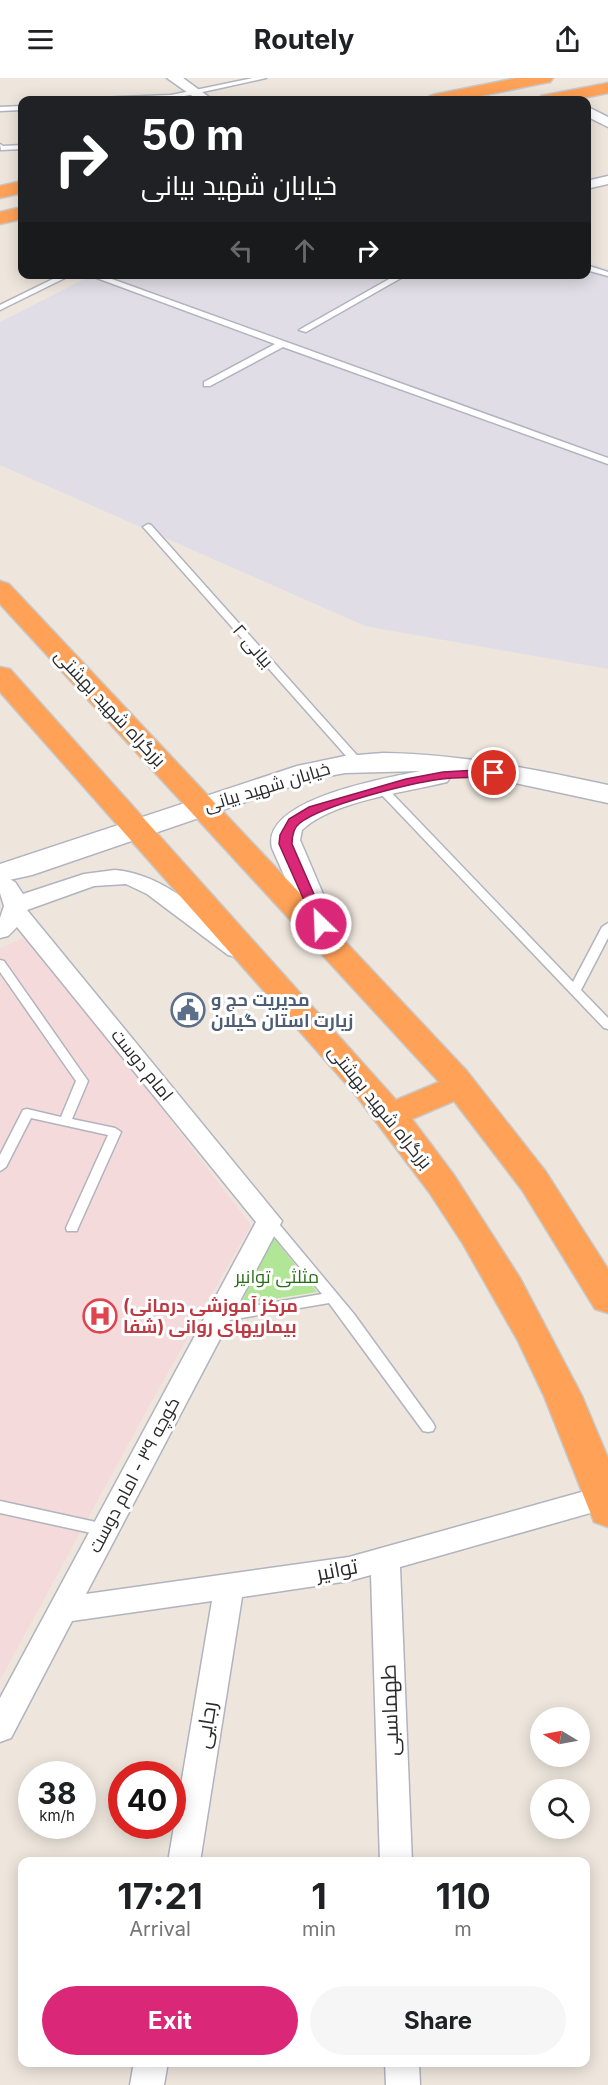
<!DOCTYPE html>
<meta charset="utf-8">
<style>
body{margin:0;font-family:Inter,Cairo,sans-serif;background:#f6f6f6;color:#202124;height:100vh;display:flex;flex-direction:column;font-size:22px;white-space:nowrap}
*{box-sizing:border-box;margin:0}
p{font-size:20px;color:#757577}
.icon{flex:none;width:33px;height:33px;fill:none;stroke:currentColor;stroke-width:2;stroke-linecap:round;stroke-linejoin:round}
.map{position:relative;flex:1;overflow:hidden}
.side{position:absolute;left:18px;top:1779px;width:572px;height:210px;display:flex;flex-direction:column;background:#fff;border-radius:12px;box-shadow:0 3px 15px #0003}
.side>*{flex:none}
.top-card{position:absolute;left:18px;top:18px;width:573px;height:183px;border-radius:12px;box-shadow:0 3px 15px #0003;background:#202124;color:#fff;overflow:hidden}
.needle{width:39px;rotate:280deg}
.tools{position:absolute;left:530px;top:1629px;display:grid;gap:12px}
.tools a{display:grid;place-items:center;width:60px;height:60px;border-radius:50%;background:#fff;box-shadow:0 3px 15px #0003;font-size:30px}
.speed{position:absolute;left:18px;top:1683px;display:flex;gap:12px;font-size:30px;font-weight:700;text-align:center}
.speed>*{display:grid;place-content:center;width:78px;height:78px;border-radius:50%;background:#fff;box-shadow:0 3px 15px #0003;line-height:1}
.speed small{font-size:15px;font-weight:400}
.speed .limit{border:9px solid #d22;background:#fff;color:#111}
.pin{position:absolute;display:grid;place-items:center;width:51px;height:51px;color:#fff;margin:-26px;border:3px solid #fff;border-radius:50%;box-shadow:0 2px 6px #0007}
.me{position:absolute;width:66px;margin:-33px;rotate:336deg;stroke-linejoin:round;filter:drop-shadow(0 0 4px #0008)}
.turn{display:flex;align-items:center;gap:21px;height:126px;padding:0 24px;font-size:27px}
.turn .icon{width:78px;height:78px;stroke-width:2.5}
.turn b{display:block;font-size:42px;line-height:51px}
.lanes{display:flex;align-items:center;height:57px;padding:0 24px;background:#0003;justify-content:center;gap:30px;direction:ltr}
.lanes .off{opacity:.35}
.eta{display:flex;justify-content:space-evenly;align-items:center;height:102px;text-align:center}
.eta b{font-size:36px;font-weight:700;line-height:42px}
.cta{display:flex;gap:12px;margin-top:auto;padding:12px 24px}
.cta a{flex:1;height:69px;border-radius:36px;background:#db2777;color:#fff;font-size:24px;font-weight:700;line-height:69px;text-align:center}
.cta a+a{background:#f6f6f6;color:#202124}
header{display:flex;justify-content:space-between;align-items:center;height:78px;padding:0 24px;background:#fff;font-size:27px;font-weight:700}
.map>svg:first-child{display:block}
</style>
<header><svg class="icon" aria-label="menu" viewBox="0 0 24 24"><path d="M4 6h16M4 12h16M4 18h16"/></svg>Routely<svg class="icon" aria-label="share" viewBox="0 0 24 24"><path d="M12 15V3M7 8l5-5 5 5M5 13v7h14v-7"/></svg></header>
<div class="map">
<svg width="608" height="2007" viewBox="0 0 608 2007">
<rect width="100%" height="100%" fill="#eee6dd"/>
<path fill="#e0dde6" d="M 587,185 L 608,191 L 608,591 L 365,548 L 0,387 L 0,244 L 92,197 L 586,196 Z"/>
<path fill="#f4dadb" d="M 29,858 L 251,1147 L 148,1330 L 0,1602 L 0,870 Z"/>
<path fill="#b1e697" d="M 272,1158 L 317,1214 L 241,1226 Z"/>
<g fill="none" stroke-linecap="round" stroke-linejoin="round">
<defs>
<path id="lane" d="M 253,0 L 266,0 L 171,21 L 94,22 L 97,20 L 171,17 Z
M 22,28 L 22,32 L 0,33 L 0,29 Z
M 0,66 L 3,68 L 22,67 L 22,71 L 1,72 Z
M 586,187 L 608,194 L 608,198 L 586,192 Z
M 63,196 L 73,196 L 0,232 L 0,227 Z
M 86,196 L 98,196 L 608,380 L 608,386 L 283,269 L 210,308 L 204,308 L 204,304 L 275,266 Z
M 398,196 L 408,196 L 306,254 L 299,252 Z
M 148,446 L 151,447 L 363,684 L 364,686 L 363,688 L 355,688 L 145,451 L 143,449 Z
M 382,708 L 386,709 L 573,904 L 602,849 L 608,845 L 608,860 L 581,912 L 608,940 L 608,951 L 604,950 L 378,713 L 377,711 L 378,709 Z
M 0,882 L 4,883 L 88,1003 L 72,1041 L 115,1050 L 121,1054 L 78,1150 L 77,1153 L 67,1153 L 66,1150 L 108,1057 L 31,1040 L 6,1089 L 0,1093 L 0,1077 L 23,1032 L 27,1031 L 61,1039 L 76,1003 L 0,894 Z
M 269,1138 L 274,1140 L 354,1236 L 433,1345 L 435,1349 L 433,1353 L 428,1354 L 423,1353 L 329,1225 L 218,1244 L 213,1243 L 211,1239 L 213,1235 L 218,1234 L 322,1216 L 264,1146 L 263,1143 L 264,1140 Z
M 0,1423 L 105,1446 L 110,1448 L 112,1452 L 110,1456 L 105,1458 L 0,1435 Z"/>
<path id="street" d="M 167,0 L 183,0 L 213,22 L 198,22 Z
M 586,28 L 608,39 L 608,49 L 586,38 Z
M 608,98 L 608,106 L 586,111 L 586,103 Z
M 115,792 C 165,796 205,838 244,867 L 247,872 L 244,877 L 236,879 L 228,877 L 147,816 L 126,806 L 94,808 L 27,832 L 282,1143 L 86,1516 L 349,1479 L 603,1408 L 608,1410 L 608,1430 L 400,1489 L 412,1784 L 380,1784 L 371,1497 L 349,1503 L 242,1519 L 200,1784 L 168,1784 L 212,1523 L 72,1543 L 11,1660 L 0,1664 L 0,1620 L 256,1144 L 17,849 L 8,858 L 0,860 L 0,840 L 4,828 L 0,815 L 0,796 L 15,804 L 23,816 L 84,796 Z
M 134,1984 L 168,1984 L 164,2007 L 130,2007 Z
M 385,1984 L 419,1984 L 420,2007 L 386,2007 Z"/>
<path id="secondary" d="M 383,675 C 460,676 533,691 608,707 L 608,725 L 496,701 L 449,695 L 451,698 L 447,704 C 407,714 332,723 302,752 L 300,762 L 344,865 L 340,872 L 329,875 L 318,872 L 314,865 L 272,770 C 260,721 387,700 420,693 L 345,695 L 313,701 L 32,797 L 0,804 L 0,786 L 297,688 L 345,678 Z"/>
<path id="highway" d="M 517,0 L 553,0 L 550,4 L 544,5 L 461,22 L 428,22 L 430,18 L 437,16 Z
M 608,5 L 608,15 L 573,22 L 539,22 L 541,18 Z
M 22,103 L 22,115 L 0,120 L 0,108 Z
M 22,129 L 22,141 L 0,146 L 0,134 Z
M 0,503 L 9,506 L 466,992 L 546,1094 L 608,1191 L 608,1235 L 595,1231 L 522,1112 L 454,1023 L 412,1041 L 454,1097 L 520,1200 L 582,1318 L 608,1380 L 608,1449 L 594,1444 L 544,1318 L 518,1263 L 463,1166 L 429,1114 L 355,1016 L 0,614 L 0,589 L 10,591 L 396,1022 L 439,1004 L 0,526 Z"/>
</defs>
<use href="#lane" stroke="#b1b3bf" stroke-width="3"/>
<use href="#street" stroke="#b1b3bf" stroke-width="3"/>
<use href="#secondary" stroke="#b1b3bf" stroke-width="3"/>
<use href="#highway" stroke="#c8c8c8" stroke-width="3"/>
<use href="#lane" fill="#fff" fill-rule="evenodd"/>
<use href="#street" fill="#fff" fill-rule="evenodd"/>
<use href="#secondary" fill="#fff" fill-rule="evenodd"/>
<use href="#highway" fill="#ffa156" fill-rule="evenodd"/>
</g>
<path fill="#db2777" stroke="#8e194d" stroke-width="1.5" d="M 494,691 L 498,692 L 498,697 C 480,701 460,698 442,701 C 411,705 322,727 300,745 C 293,750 292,758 292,766 L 327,846 L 321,850 L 316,849 L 279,766 L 280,757 L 289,741 L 309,729 L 406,701 L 443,694 Z"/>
<defs>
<symbol id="civic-ring" viewBox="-11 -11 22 22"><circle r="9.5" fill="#fff" stroke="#5c6f8a" stroke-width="1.5"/><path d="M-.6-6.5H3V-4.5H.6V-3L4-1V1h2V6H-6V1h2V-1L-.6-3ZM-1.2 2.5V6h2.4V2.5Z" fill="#5c6f8a"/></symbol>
<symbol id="hospital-ring" viewBox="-11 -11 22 22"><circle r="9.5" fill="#fff" stroke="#e0444e" stroke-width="1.5"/><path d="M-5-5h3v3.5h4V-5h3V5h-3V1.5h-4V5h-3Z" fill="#e0444e"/></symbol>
</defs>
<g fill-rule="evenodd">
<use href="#civic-ring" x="169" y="913" width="38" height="38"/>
<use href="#hospital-ring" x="81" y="1219" width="38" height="38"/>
</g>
<g text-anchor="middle" stroke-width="6" stroke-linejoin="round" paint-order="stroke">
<g font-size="18" fill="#2b2b2b" stroke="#fff">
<text transform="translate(253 568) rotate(49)" y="6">بیانی ۲</text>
<text transform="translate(110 630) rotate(47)" y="6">بزرگراه شهید بهشتی</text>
<text transform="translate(267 709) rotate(-17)" y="6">خیابان شهید بیانی</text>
<text transform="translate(142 987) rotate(51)" y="6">امام دوست</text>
<text transform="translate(380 1029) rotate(51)" y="6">بزرگراه شهید بهشتی</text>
<text transform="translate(134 1397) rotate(-62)" y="6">کوچه ۳۹ - امام دوست</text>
</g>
<g font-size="18" font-weight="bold" fill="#4e5e75" stroke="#fff" text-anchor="start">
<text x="211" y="928">مدیریت حج و<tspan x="211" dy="21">زیارت استان گیلان</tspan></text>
</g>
<g font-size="18" fill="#286c17" stroke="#fff">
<text x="277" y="1205">مثلثی توانیر</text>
</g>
<g font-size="18" font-weight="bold" fill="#be3a42" stroke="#fff" text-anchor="start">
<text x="123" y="1234">(مرکز آموزشی درمانی<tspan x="123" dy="21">بیماریهای روانی (شفا</tspan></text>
</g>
<g font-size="21" fill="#2b2b2b" stroke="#fff">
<text transform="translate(337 1492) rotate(-11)" y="7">توانیر</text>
<text transform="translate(390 1632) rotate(-92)" y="7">طهماسبی</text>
<text transform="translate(206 1647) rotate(-81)" y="7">رجایی</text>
</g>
</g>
</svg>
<div class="tools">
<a><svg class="needle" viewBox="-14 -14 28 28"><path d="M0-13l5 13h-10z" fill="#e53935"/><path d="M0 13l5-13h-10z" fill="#757577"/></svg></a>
<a><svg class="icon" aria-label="search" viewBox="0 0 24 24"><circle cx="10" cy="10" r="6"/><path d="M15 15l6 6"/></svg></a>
</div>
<div class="speed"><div>38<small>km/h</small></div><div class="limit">40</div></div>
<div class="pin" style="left:494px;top:695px;background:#d93025"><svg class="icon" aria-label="arrive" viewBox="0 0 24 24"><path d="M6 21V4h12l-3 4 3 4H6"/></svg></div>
<svg class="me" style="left:321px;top:846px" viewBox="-20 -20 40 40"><circle r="17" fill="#db2777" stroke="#fff" stroke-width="3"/><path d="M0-11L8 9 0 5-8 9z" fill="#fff"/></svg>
<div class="top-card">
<div class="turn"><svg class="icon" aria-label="right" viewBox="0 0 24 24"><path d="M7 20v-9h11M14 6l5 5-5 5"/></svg><div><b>50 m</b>خیابان شهید بیانی</div></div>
<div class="lanes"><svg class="icon off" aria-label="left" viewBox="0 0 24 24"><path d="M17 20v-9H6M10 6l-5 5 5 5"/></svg><svg class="icon off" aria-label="ahead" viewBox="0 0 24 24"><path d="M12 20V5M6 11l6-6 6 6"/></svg><svg class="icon" aria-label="right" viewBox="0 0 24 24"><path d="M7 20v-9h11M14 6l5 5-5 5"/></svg></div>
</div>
<section class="side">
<div class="eta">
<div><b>17:21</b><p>Arrival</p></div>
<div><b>1</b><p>min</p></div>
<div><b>110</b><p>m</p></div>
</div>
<div class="cta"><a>Exit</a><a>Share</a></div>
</section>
</div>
